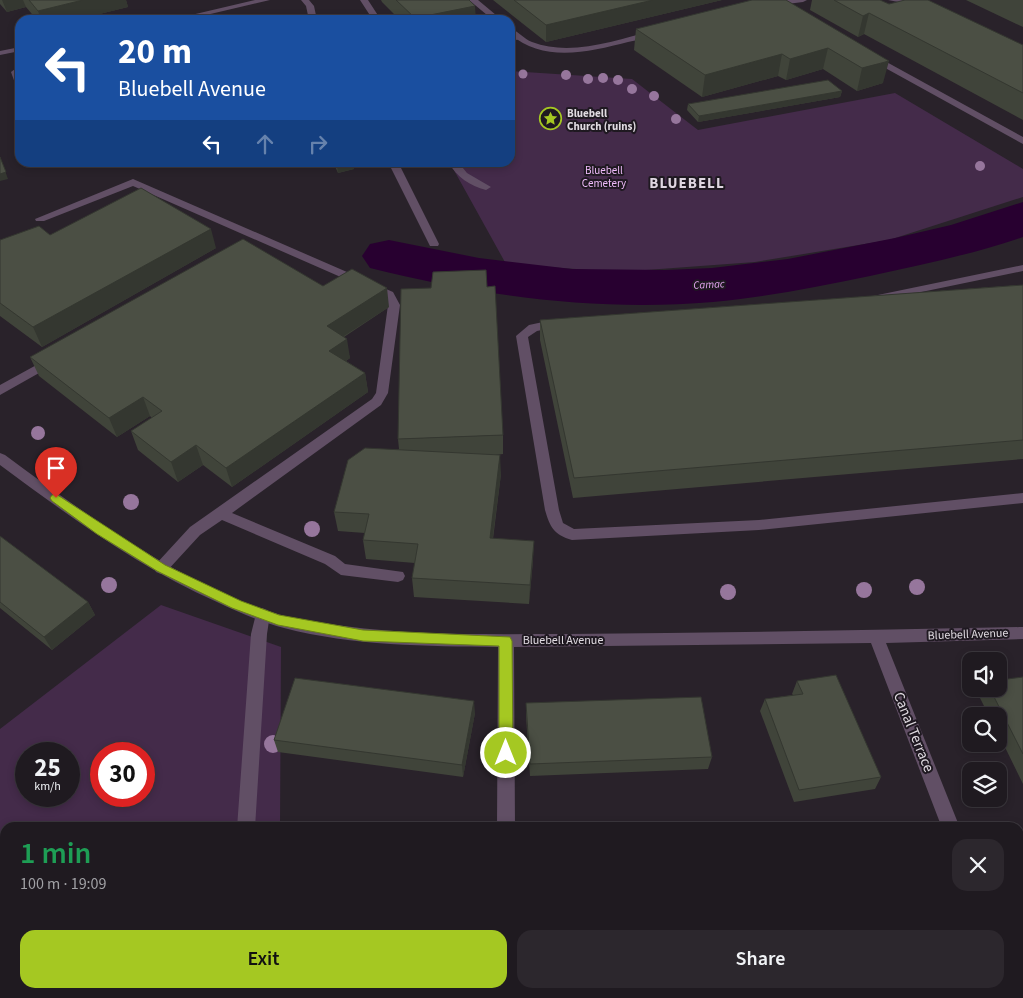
<!DOCTYPE html>
<meta charset="utf-8">
<style>
body{margin:0;font-family:"Source Sans 3",sans-serif;background:#2c272d;color:#f1f3f6;height:100vh;display:flex;flex-direction:column;font-size:19px;white-space:nowrap}
*{box-sizing:border-box;margin:0}
p{font-size:16px;color:#a1a1a5}
.icon{flex:none;width:28px;height:28px;fill:none;stroke:currentColor;stroke-width:2;stroke-linecap:round;stroke-linejoin:round}
.map{position:relative;flex:1;overflow:hidden}
.panel{position:absolute;left:0px;top:822px;width:1024px;height:176px;display:flex;flex-direction:column;background:#1f1a20;border-radius:15px 15px 0 0;box-shadow:0 2px 8px #0003,0 0 0 1px #3c383e}
.panel>*{flex:none}
.guide{position:absolute;left:15px;top:15px;width:500px;height:152px;border-radius:15px;box-shadow:0 2px 8px #0003,0 0 0 1px #3c383e;background:#1a4fa0;color:#fff;overflow:hidden}
.controls{position:absolute;left:962px;top:652px;display:grid;gap:10px}
.controls a{display:grid;place-items:center;width:45px;height:45px;border-radius:10px;background:#1f1a20;box-shadow:0 2px 8px #0003,0 0 0 1px #3c383e;font-size:25px}
.speed{position:absolute;left:15px;top:742px;display:flex;gap:10px;font-size:25px;font-weight:700;text-align:center}
.speed>*{display:grid;place-content:center;width:65px;height:65px;border-radius:50%;background:#1f1a20;box-shadow:0 2px 8px #0003,0 0 0 1px #3c383e;line-height:1}
.speed small{font-size:12px;font-weight:400}
.speed .limit{border:8px solid #d22;background:#fff;color:#111}
.pin{position:absolute;display:grid;place-items:center;width:42px;height:42px;color:#fff;margin:-51px -21px;border-radius:50% 50% 50% 0;rotate:-45deg;box-shadow:0 0 5px #0007}
.pin .icon{rotate:45deg}
.me{position:absolute;width:55px;margin:-28px;rotate:0deg;stroke-linejoin:round;filter:drop-shadow(0 0 4px #0008)}
.turn{display:flex;align-items:center;gap:18px;height:105px;padding:0 20px;font-size:22px}
.turn .icon{width:65px;height:65px;stroke-width:2.5}
.turn b{display:block;font-size:35px;line-height:42px}
.lanes{display:flex;align-items:center;height:48px;padding:0 20px;background:#0003;justify-content:center;gap:25px;direction:ltr}
.lanes .off{opacity:.35}
.round{display:grid;place-items:center;flex:none;width:52px;height:52px;border-radius:15px;background:#2c272d}
.overview{display:flex;align-items:center;justify-content:space-between;height:85px;padding:0 20px}
h1{font-size:30px;font-weight:600;line-height:38px;color:#1e9e55}
.primary-button{display:flex;gap:10px;margin-top:auto;padding:10px 20px}
.primary-button a{flex:1;height:58px;border-radius:15px;background:#a5c822;color:#111;font-size:20px;font-weight:600;line-height:58px;text-align:center}
.primary-button a+a{background:#2c272d;color:#f1f3f6}
.map>svg:first-child{display:block}
</style>
<div class="map">
<svg width="1023" height="998" viewBox="0 0 1023 998">
<rect width="100%" height="100%" fill="#29222a"/>
<path fill="#442b4a" fill-rule="evenodd" d="M 510,71 L 632,79 L 698,130 L 895,93 L 1023,169 L 1023,197 L 889,240 L 755,262 L 619,272 L 506,264 L 450,163 L 510,162 Z
M 161,605 L 281,647 L 280,827 L 5,828 L 5,994 L 280,994 L 280,998 L 0,998 L 0,729 ZM 26,754 L 69,754 L 69,796 L 26,796 ZM 101,754 L 144,754 L 144,796 L 101,796 Z"/>
<g fill="none" stroke-linecap="round" stroke-linejoin="round">
<path fill="#280030" fill-rule="evenodd" d="M 1023,202 L 1023,237 C 973,254 921,265 870,276 C 818,287 766,297 713,302 C 597,312 482,296 370,268 L 362,256 L 370,244 L 389,240 L 479,258 L 572,269 L 666,270 L 712,268 L 788,259 L 895,238 L 951,225 Z"/>
<path fill="#614f65" fill-rule="evenodd" d="M 301,0 L 309,0 L 314,6 L 317,20 L 309,20 L 306,6 Z
M 518,35 L 521,35 L 521,39 L 510,41 L 510,37 Z
M 15,69 L 20,74 L 20,89 L 16,86 L 11,72 Z
M 47,162 L 59,162 L 55,165 Z
M 388,162 L 398,162 L 439,244 L 438,246 L 430,246 Z
M 448,162 L 458,162 L 467,173 L 491,187 L 486,190 C 470,186 457,177 448,162 Z
M 133,179 L 393,292 L 400,305 L 388,393 L 381,405 L 232,513 L 335,556 L 345,564 L 403,572 L 405,576 L 403,580 L 398,582 L 341,575 L 325,564 L 222,520 L 200,535 L 166,572 L 161,574 L 156,572 L 154,568 L 156,564 L 190,527 L 372,399 L 376,393 L 388,305 L 384,296 L 133,186 L 44,221 L 36,221 L 35,219 Z
M 1023,265 L 1023,271 L 873,302 L 867,299 L 873,296 Z
M 557,319 L 561,320 L 563,323 L 561,326 L 537,331 L 528,337 L 559,510 L 563,523 L 574,529 L 759,520 L 1023,493 L 1023,503 L 759,530 L 572,540 C 554,535 550,527 545,510 L 516,336 L 529,325 Z
M 51,357 L 55,358 L 57,361 L 55,364 L 0,395 L 0,385 Z
M 262,608 L 267,610 L 270,614 L 267,634 L 255,828 L 237,828 L 251,634 L 257,610 Z
M 224,994 L 244,994 L 244,998 L 224,998 Z"/>
<path fill="#614f65" fill-rule="evenodd" d="M 255,0 L 270,0 L 185,20 L 170,20 Z
M 360,0 L 368,0 L 381,20 L 373,20 Z
M 469,0 L 478,0 L 502,20 L 493,20 Z
M 784,0 L 807,0 L 803,2 L 771,6 L 767,4 Z
M 888,0 L 908,0 L 923,4 L 919,6 Z
M 510,28 C 518,31 524,39 532,42 C 571,57 615,40 653,31 L 657,33 C 650,38 637,40 628,42 C 589,52 543,63 510,34 Z
M 20,47 L 20,51 L 0,55 L 0,51 Z
M 872,54 L 1023,137 L 1023,144 L 869,59 L 868,57 Z
M 0,453 L 5,455 C 85,514 184,587 281,615 C 301,621 323,623 344,626 C 419,636 494,634 569,634 C 720,633 872,630 1023,627 L 1023,639 L 886,643 L 960,828 L 942,828 L 871,643 L 514,647 L 515,828 L 497,828 L 498,647 C 427,646 353,646 284,628 C 261,622 238,612 217,602 C 138,567 69,516 0,465 Z
M 1019,984 L 1023,986 L 1023,998 L 1009,998 L 1008,994 L 1019,994 Z"/>
</g>
<g fill="#96769c">
<circle cx="523" cy="74" r="4.5"/>
<circle cx="566" cy="75" r="5"/>
<circle cx="603" cy="78" r="5"/>
<circle cx="588" cy="79" r="5"/>
<circle cx="618" cy="80" r="5"/>
<circle cx="632" cy="89" r="5"/>
<circle cx="654" cy="96" r="5"/>
<circle cx="676" cy="119" r="5"/>
<circle cx="980" cy="166" r="5"/>
<circle cx="38" cy="433" r="7"/>
<circle cx="131" cy="502" r="8"/>
<circle cx="312" cy="529" r="8"/>
<circle cx="109" cy="585" r="8"/>
<circle cx="917" cy="587" r="8"/>
<circle cx="864" cy="590" r="8"/>
<circle cx="728" cy="592" r="8"/>
<circle cx="273" cy="744" r="9"/>
</g>
<path fill="#40443a" d="M 0,0 L 126,0 L 128,7 L 75,20 L 37,20 L 26,7 L 7,12 L 0,4 Z
M 381,0 L 469,0 L 476,20 L 400,20 L 382,2 Z
M 493,0 L 722,0 L 546,42 Z
M 786,0 L 883,83 L 857,91 L 823,69 L 786,80 L 778,76 L 702,97 L 634,50 L 636,29 Z
M 812,0 L 880,0 L 889,4 L 1023,45 L 1023,120 L 864,34 L 858,37 L 810,10 Z
M 966,0 L 1023,0 L 1023,27 Z
M 842,91 L 840,97 L 698,122 L 687,110 L 688,104 Z
M 333,162 L 353,162 L 354,169 L 338,173 Z
M 50,235 L 216,248 L 42,347 L 0,316 L 0,240 Z
M 1023,285 L 1023,459 L 573,498 L 540,340 L 540,320 Z
M 323,286 L 389,307 L 344,337 L 350,358 L 346,361 L 365,373 L 368,392 L 232,487 L 203,465 L 178,482 L 138,450 L 131,431 L 152,418 L 150,416 L 117,437 L 39,376 L 30,357 Z
M 503,435 L 503,454 L 495,455 L 501,474 L 493,539 L 533,560 L 529,604 L 414,597 L 412,578 L 415,563 L 366,559 L 363,540 L 365,533 L 338,531 L 334,512 L 399,449 L 398,439 Z
M 0,536 L 88,602 L 95,615 L 52,650 L 0,608 Z
M 1023,677 L 1023,784 L 999,735 L 999,716 L 989,716 L 978,694 L 981,689 L 999,689 Z
M 797,681 L 881,777 L 875,789 L 794,802 L 760,711 L 765,699 L 793,695 L 792,694 Z
M 526,703 L 712,757 L 708,769 L 530,776 L 526,716 Z
M 475,713 L 463,777 L 278,752 L 274,740 Z
M 779,994 L 853,994 L 854,998 L 780,998 Z
M 863,994 L 964,994 L 966,998 L 864,998 Z"/>
<path fill="#343730" d="M 2,0 L 23,0 L 26,7 L 7,12 Z
M 83,0 L 126,0 L 128,7 L 75,20 L 41,20 L 38,11 Z
M 653,0 L 722,0 L 546,42 L 546,25 Z
M 475,6 L 476,20 L 415,20 L 415,18 Z
M 869,13 L 864,34 L 858,37 L 863,16 Z
M 828,48 L 823,69 L 786,80 L 790,59 Z
M 782,54 L 778,76 L 702,97 L 705,75 Z
M 889,61 L 883,83 L 857,91 L 862,68 Z
M 842,91 L 840,97 L 698,122 L 699,116 Z
M 0,157 L 8,179 L 0,181 Z
M 353,163 L 354,169 L 338,173 L 337,166 Z
M 211,229 L 216,248 L 42,347 L 33,327 Z
M 387,288 L 389,307 L 330,345 L 327,326 Z
M 347,339 L 350,358 L 333,370 L 329,351 Z
M 365,373 L 368,392 L 232,487 L 226,468 Z
M 143,397 L 150,416 L 117,437 L 109,418 Z
M 196,445 L 203,465 L 178,482 L 171,462 Z
M 500,455 L 501,474 L 490,558 L 490,538 Z
M 534,541 L 533,560 L 529,604 L 530,585 Z
M 88,602 L 95,615 L 52,650 L 44,637 Z
M 474,701 L 475,713 L 463,777 L 462,765 Z"/>
<path fill="#4b4f44" stroke="#343730" d="M 29,0 L 83,0 L 38,11 Z
M 396,0 L 469,0 L 475,6 L 415,18 Z
M 514,0 L 653,0 L 546,25 Z
M 752,0 L 786,0 L 889,61 L 862,68 L 828,48 L 790,59 L 782,54 L 705,75 L 636,29 Z
M 834,0 L 880,0 L 889,4 L 905,0 L 928,0 L 1023,45 L 1023,93 L 869,13 L 863,16 Z
M 828,80 L 842,91 L 699,116 L 688,104 Z
M 0,157 L 6,172 L 0,174 Z
M 335,162 L 353,162 L 353,163 L 337,166 Z
M 141,188 L 211,229 L 33,327 L 0,303 L 0,240 L 39,226 L 50,235 Z
M 243,239 L 323,286 L 352,269 L 387,288 L 327,326 L 347,339 L 329,351 L 365,373 L 226,468 L 196,445 L 171,462 L 131,431 L 162,411 L 143,397 L 109,418 L 30,357 Z
M 486,270 L 487,287 L 495,286 L 503,435 L 398,439 L 401,289 L 431,288 L 433,272 Z
M 1023,285 L 1023,440 L 574,478 L 540,320 Z
M 365,448 L 500,455 L 490,538 L 534,541 L 530,585 L 412,578 L 418,544 L 363,540 L 369,514 L 334,512 L 348,460 Z
M 0,536 L 88,602 L 44,637 L 0,602 Z
M 836,675 L 881,777 L 799,790 L 765,699 L 803,694 L 797,681 Z
M 1023,677 L 1023,754 L 990,689 L 999,689 L 999,680 Z
M 295,678 L 474,701 L 462,765 L 274,740 Z
M 701,697 L 712,757 L 530,764 L 526,703 Z
M 440,823 L 440,828 L 372,828 L 372,824 Z
M 787,994 L 853,994 L 854,998 L 788,998 Z
M 874,994 L 964,994 L 966,998 L 875,998 Z"/>
<path fill="#a5c822" stroke="#6b8216" d="M 56,494 L 165,565 L 241,601 L 279,615 L 363,630 L 510,637 L 512,641 L 513,753 L 511,757 L 506,759 L 501,757 L 499,753 L 499,646 L 363,641 L 278,625 L 232,608 L 157,571 L 97,534 L 52,501 L 50,498 L 52,495 Z"/>
<defs>
<symbol id="sight-ring" viewBox="-11 -11 22 22"><circle r="9.5" fill="#1f1921" stroke="#a5c822" stroke-width="1.5"/><path d="M0-6L1.8-2.2L6-1.7L2.9 1.2L3.7 5.4L0 3.3L-3.7 5.4L-2.9 1.2L-6-1.7L-1.8-2.2Z" fill="#a5c822"/></symbol>
</defs>
<g fill-rule="evenodd">
<use href="#sight-ring" x="538" y="106" width="25" height="25"/>
</g>
<g text-anchor="middle" stroke-width="4" stroke-linejoin="round" paint-order="stroke">
<g font-size="11" font-weight="bold" fill="#e0dbe1" stroke="#1f1921" text-anchor="start">
<text x="567" y="117">Bluebell<tspan x="567" dy="13">Church (ruins)</tspan></text>
</g>
<g font-size="11" fill="#efbbfa" stroke="#1f1921">
<text x="604" y="174">Bluebell<tspan x="604" dy="13">Cemetery</tspan></text>
</g>
<g font-size="11" font-style="italic" fill="#e8a8f5" stroke="#1f1921">
<text transform="translate(709 284) rotate(-3)" y="4">Camac</text>
</g>
<g font-size="12" fill="#e0dbe1" stroke="#1f1921">
<text transform="translate(968 634) rotate(-2)" y="4">Bluebell Avenue</text>
<text x="563" y="644">Bluebell Avenue</text>
</g>
<g font-size="15" font-weight="bold" letter-spacing="1" fill="#dfd6e1" stroke="#1f1921">
<text x="687" y="188">BLUEBELL</text>
</g>
<g font-size="15" fill="#e0dbe1" stroke="#1f1921">
<text transform="translate(914 732) rotate(68)" y="5">Canal Terrace</text>
</g>
</g>
</svg>
<div class="controls">
<a><svg class="icon" aria-label="sound" viewBox="0 0 24 24"><path d="M4 9h4l5-4v14l-5-4H4zM17 9q2 3 0 6"/></svg></a>
<a><svg class="icon" aria-label="search" viewBox="0 0 24 24"><circle cx="10" cy="10" r="6"/><path d="M15 15l6 6"/></svg></a>
<a><svg class="icon" aria-label="layers" viewBox="0 0 24 24"><path d="M12 4l9 5-9 5-9-5zM3 14l9 5 9-5"/></svg></a>
</div>
<div class="speed"><div>25<small>km/h</small></div><div class="limit">30</div></div>
<div class="pin" style="left:56px;top:498px;background:#d93025"><svg class="icon" aria-label="arrive" viewBox="0 0 24 24"><path d="M6 21V4h12l-3 4 3 4H6"/></svg></div>
<svg class="me" style="left:506px;top:753px" viewBox="-20 -20 40 40"><circle r="17" fill="#a5c822" stroke="#fff" stroke-width="3"/><path d="M0-11L8 9 0 5-8 9z" fill="#fff"/></svg>
<div class="guide">
<div class="turn"><svg class="icon" aria-label="left" viewBox="0 0 24 24"><path d="M17 20v-9H6M10 6l-5 5 5 5"/></svg><div><b>20 m</b>Bluebell Avenue</div></div>
<div class="lanes"><svg class="icon" aria-label="left" viewBox="0 0 24 24"><path d="M17 20v-9H6M10 6l-5 5 5 5"/></svg><svg class="icon off" aria-label="ahead" viewBox="0 0 24 24"><path d="M12 20V5M6 11l6-6 6 6"/></svg><svg class="icon off" aria-label="right" viewBox="0 0 24 24"><path d="M7 20v-9h11M14 6l5 5-5 5"/></svg></div>
</div>
<section class="panel">
<div class="overview"><div><h1>1 min</h1><p>100 m · 19:09</p></div><a class="round"><svg class="icon" aria-label="close" viewBox="0 0 24 24"><path d="M6 6l12 12M18 6L6 18"/></svg></a></div>
<div class="primary-button"><a>Exit</a><a>Share</a></div>
</section>
</div>
